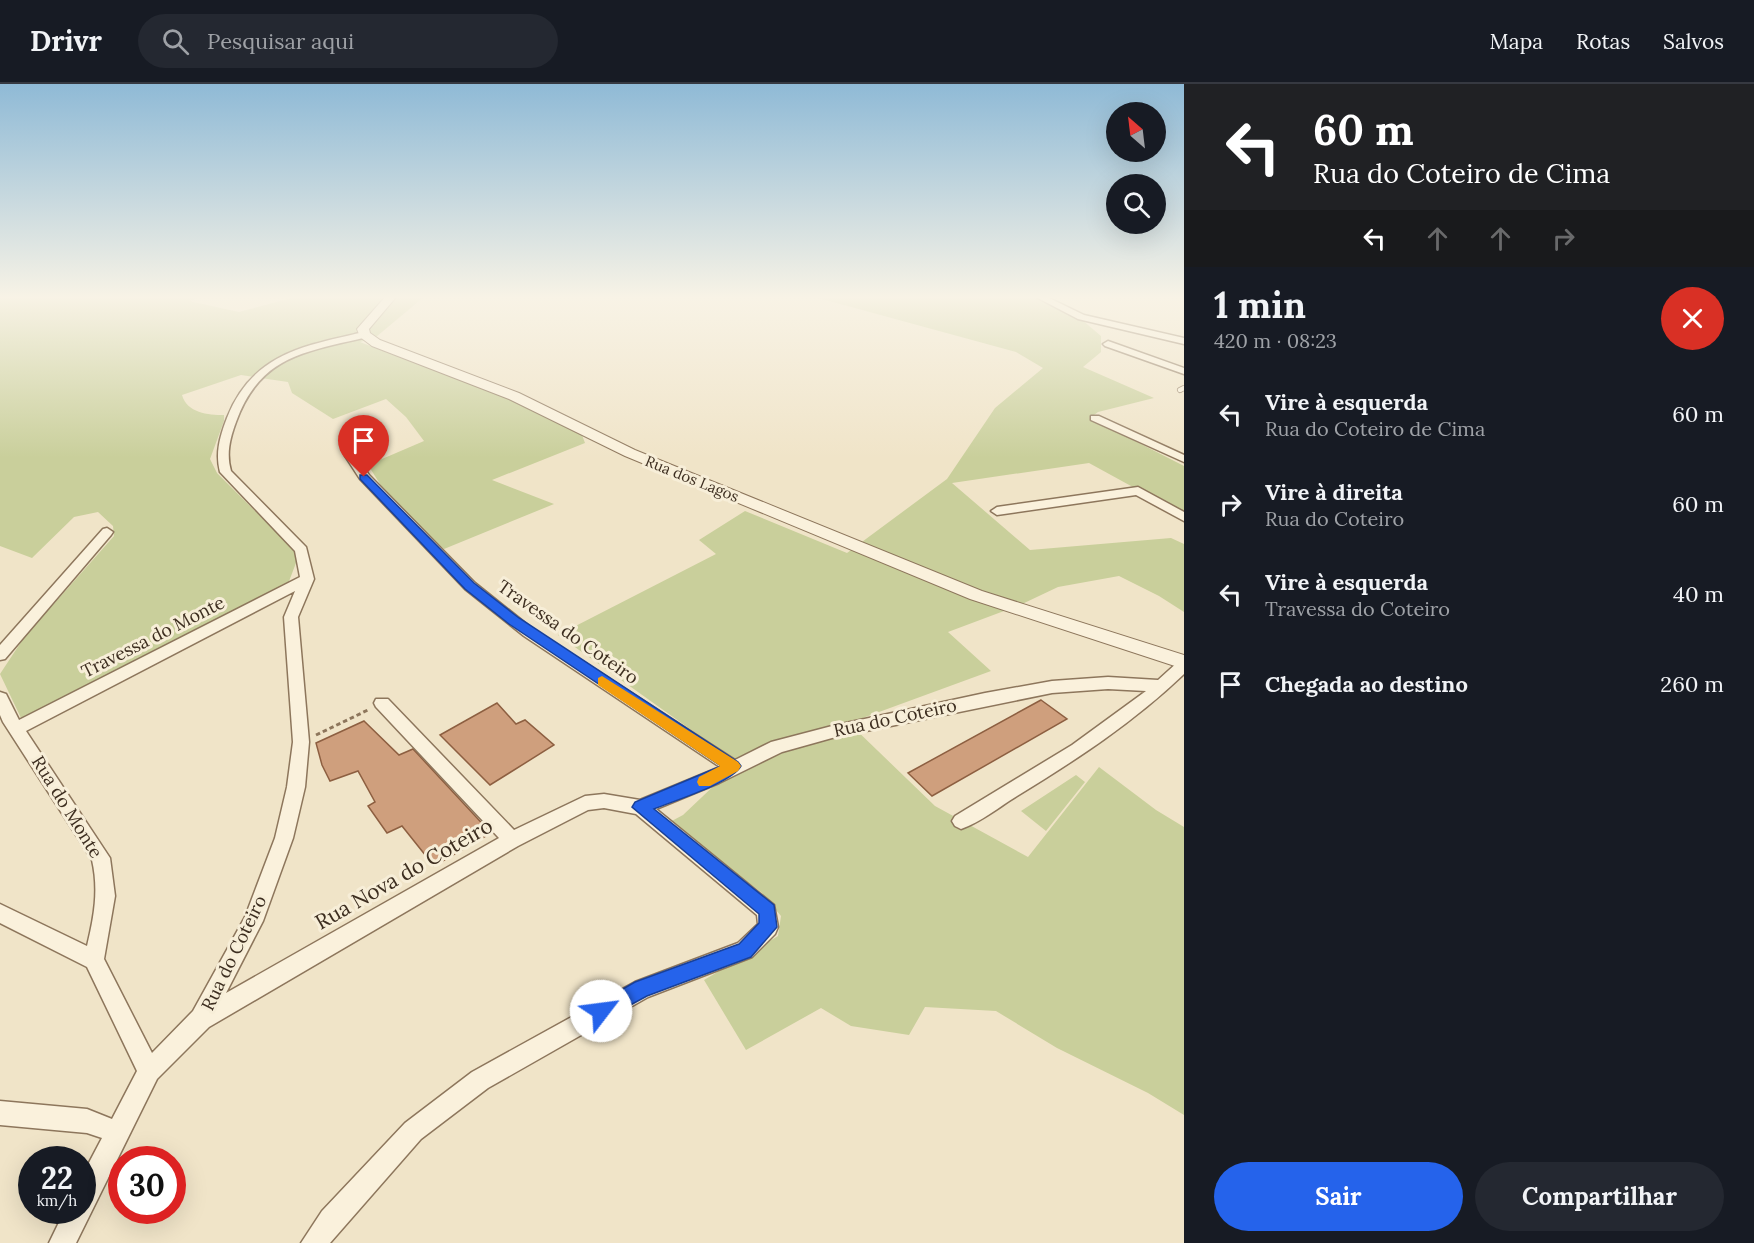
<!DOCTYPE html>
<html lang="pt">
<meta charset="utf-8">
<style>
body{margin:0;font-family:Lora,serif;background:#242831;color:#f1f3f6;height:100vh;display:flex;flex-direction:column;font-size:22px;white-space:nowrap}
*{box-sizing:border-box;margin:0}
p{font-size:20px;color:#9ea1a6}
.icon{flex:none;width:33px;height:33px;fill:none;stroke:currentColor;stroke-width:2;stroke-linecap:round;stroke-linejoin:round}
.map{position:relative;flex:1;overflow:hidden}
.side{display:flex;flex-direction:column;background:#171b24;width:570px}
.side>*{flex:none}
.top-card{background:#202124;color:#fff;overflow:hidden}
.needle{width:39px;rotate:332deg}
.tools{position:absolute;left:1106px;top:18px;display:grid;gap:12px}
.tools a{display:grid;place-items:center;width:60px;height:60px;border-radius:50%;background:#171b24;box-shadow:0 6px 24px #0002;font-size:30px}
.speed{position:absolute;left:18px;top:1062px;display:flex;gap:12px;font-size:30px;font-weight:700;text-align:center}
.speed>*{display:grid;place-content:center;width:78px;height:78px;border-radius:50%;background:#171b24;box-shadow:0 6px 24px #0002;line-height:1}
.speed small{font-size:15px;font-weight:400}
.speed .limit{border:9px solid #d22;background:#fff;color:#111}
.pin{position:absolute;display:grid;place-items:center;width:51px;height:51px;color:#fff;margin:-62px -26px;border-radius:50% 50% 50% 0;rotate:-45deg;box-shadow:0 0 6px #0007}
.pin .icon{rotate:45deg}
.me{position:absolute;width:66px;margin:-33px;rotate:60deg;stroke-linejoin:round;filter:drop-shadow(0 0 4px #0008)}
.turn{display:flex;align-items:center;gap:21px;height:126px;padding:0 30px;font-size:27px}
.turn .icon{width:78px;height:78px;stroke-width:2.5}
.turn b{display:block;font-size:42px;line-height:51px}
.lanes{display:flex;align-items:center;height:57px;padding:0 30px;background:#0003;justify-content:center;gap:30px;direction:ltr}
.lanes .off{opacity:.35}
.round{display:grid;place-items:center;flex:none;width:63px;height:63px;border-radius:32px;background:#242831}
.summary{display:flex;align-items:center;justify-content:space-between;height:102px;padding:0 30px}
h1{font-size:36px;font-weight:800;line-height:45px}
.action{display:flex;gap:12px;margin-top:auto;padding:12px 30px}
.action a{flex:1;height:69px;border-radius:36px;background:#2563eb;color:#fff;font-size:24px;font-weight:800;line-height:69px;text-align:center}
.action a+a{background:#242831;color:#f1f3f6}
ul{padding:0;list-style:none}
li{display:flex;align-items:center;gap:18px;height:90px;padding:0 30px}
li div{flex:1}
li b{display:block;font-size:22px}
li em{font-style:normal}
header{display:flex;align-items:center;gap:36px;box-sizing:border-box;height:84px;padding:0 30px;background:#171b24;border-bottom:2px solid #363941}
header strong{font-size:28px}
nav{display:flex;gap:33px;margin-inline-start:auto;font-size:21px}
.search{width:420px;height:54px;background:#242831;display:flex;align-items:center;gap:15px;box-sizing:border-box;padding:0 21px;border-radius:33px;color:#9ea1a6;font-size:22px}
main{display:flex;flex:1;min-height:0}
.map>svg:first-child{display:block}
</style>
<header>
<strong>Drivr</strong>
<div class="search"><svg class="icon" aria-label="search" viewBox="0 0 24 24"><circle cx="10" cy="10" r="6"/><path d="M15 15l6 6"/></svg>Pesquisar aqui</div>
<nav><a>Mapa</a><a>Rotas</a><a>Salvos</a></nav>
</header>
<main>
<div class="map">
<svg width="1184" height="1159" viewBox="0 0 1184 1159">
<rect width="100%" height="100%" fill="#f0e4c8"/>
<path fill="#c9cf9b" d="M 0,212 L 205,212 L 189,217 L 239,228 L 299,212 L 425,212 L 376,253 L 360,258 L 417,280 L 471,297 L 582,351 L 585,359 L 492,396 L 554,420 L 444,465 L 392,419 L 368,381 L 424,357 L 406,333 L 386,315 L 333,335 L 292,309 L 288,298 L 241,291 L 182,311 C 187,329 208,331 224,331 L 224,337 L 210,375 L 217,389 L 299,471 L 288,500 L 34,639 L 21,634 L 0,590 L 33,540 L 52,522 L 114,452 L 113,442 L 98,428 L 74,433 L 32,474 L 0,462 Z
M 811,212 L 1037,212 L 1075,230 L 1101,252 L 1101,268 L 1083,283 L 1154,314 L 1098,328 L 1090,334 L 1184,382 L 1184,431 L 1089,379 L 952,399 L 1030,466 L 1171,454 L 1184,460 L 1184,528 L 1159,512 L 1119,492 L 1058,503 L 1020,521 L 948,548 L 991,587 L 849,639 L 935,722 L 1028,773 L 1099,683 L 1156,726 L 1184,743 L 1184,1031 L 1148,1009 L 1057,964 L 996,927 L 925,923 L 909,951 L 851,942 L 821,924 L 746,966 L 704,896 L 778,852 L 781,832 L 761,808 L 668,739 L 683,731 L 721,695 L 718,665 L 558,551 L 716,470 L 699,456 L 745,427 L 847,469 L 947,395 L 995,324 L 1043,284 L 1016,268 Z
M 1076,691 L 1085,698 L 1046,747 L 1021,727 Z"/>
<path fill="#cf9f7d" stroke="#8d5f41" stroke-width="1.5" d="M 1041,616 L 1067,635 L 932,712 L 908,689 Z
M 497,619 L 516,640 L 525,636 L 554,661 L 490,701 L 440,651 Z
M 364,637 L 399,671 L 413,665 L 491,749 L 434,782 L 402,742 L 387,749 L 368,722 L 375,718 L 358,687 L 330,697 L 322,681 L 316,659 Z"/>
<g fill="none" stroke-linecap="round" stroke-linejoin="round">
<defs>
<path id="service" d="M 1180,306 L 1184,304"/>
<path id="minor" d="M 1034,212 L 1045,212 L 1084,231 L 1184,254 L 1184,260 L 1078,235 Z
M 364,248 L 369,251 L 367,253 C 306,268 260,271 236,338 C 230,354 226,370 231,387 L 306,463 L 314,495 L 298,533 L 309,658 L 305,703 L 293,754 L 263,837 L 226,909 L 499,754 L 376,623 L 374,619 L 376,615 L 388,615 L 514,746 L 585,712 L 604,710 L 640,716 L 720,683 L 524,552 L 465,505 L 360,395 L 345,372 L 347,370 L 355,370 L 369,391 L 475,499 L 534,546 L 735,676 L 771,658 L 832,642 L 985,609 L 1052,597 L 1108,593 L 1158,596 L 1179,577 L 1184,576 L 1184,590 C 1134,638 1076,676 1017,712 C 999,723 981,738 961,745 L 955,742 L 952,737 L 955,732 L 1072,661 L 1146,607 L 1108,605 L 1052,609 L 832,654 L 782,668 L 719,699 L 656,725 L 774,821 L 778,843 L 775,850 L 752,873 L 648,913 L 488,1004 L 421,1055 L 330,1159 L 301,1159 L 322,1127 L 405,1039 L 472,988 L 635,898 L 738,859 L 758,840 L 757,831 L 636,730 L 604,724 L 588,726 L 518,762 L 209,943 L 157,995 L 76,1159 L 49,1159 L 65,1126 L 82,1126 L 82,1092 L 102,1054 L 87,1049 L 0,1041 L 0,1017 L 87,1025 L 112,1035 L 137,987 L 87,883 L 0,839 L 0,820 L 87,862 C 94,833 99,806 92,776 L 3,638 L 0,631 L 0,608 L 6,610 L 19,636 L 300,493 L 295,467 L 220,388 C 215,369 220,352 227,334 C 252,270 303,262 364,248 ZM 295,507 L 284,533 L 293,658 L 287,703 L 275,754 L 245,833 L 193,927 L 152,969 L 104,875 L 115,812 L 110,774 L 26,647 Z
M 1108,257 L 1184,284 L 1184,290 L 1105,262 L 1103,260 Z
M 1091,332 L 1099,332 L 1184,371 L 1184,378 L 1091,336 Z
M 1138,403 L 1184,428 L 1184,437 L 1136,411 L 997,431 L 991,427 L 997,423 Z
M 107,444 L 113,448 L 111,451 L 5,575 L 0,576 L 0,561 L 103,445 Z"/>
<path id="tertiary" d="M 386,212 L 397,212 L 369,245 L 370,249 L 380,256 L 519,309 L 635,366 L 982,507 L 1184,571 L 1184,585 L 970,515 L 625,372 L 509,315 L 372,262 L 360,253 L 357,245 Z"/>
</defs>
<use href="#service" stroke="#8d765c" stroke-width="6"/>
<use href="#minor" stroke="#8d765c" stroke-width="3"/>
<use href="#tertiary" stroke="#8d765c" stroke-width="2"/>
<path stroke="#8d765c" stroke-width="3" stroke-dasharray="4.5 3" stroke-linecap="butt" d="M 316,651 L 370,625"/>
<use href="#service" stroke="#faf1dc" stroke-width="4.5"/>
<use href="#minor" fill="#faf1dc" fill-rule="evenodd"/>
<use href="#tertiary" fill="#faf1dc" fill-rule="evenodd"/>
</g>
<linearGradient id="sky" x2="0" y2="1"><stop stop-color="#8fbad6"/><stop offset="0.57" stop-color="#f8f3e6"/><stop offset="1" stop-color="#f8f3e6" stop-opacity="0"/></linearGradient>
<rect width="1184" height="374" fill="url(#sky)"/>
<path fill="#2563eb" stroke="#184099" stroke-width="1.5" d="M 360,391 L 367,391 L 474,499 L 519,534 L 738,678 L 741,682 C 732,699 673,717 654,725 L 774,821 L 777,843 L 751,873 L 647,912 L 601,937 L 595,934 L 592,927 L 595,921 L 635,898 L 739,860 L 759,839 L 759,830 L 632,723 L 635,718 L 721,682 L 509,540 L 465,505 L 360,395 Z"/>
<path fill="#f59e0b" d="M 602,592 L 738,678 L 741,682 L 738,687 L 710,702 L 699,702 L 697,698 L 699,693 L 720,682 L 598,601 L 598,594 Z"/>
<g text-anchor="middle" stroke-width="6" stroke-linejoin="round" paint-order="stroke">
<g font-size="15" fill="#3d2e20" stroke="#f7eed8">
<text transform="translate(692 395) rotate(22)" y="5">Rua dos Lagos</text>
</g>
<g font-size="18" fill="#3d2e20" stroke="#f7eed8">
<text transform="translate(568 548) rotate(35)" y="6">Travessa do Coteiro</text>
<text transform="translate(153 553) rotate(-27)" y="6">Travessa do Monte</text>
<text transform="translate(895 634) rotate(-12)" y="6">Rua do Coteiro</text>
<text transform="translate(67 723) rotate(58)" y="6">Rua do Monte</text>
<text transform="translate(234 869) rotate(-64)" y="6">Rua do Coteiro</text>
</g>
<g font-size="21" fill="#3d2e20" stroke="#f7eed8">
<text transform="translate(404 790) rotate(-30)" y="7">Rua Nova do Coteiro</text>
</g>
</g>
</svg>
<div class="tools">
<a><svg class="needle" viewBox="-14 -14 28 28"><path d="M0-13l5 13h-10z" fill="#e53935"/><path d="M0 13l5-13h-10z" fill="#9ea1a6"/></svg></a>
<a><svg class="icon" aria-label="search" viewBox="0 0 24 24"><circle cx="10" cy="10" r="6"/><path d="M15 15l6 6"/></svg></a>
</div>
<div class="speed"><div>22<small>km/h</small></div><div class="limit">30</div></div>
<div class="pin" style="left:364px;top:393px;background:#d93025"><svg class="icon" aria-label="arrive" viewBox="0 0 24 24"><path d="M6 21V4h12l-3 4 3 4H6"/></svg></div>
<svg class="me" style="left:601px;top:927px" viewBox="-20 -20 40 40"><circle r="19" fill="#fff"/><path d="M0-13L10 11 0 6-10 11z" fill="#2563eb"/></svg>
</div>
<section class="side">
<div class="top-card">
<div class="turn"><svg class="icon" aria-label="left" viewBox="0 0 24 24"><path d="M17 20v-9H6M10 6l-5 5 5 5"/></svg><div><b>60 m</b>Rua do Coteiro de Cima</div></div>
<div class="lanes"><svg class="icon" aria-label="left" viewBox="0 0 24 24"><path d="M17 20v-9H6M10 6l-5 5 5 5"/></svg><svg class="icon off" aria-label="ahead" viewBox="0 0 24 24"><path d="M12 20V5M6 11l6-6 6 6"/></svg><svg class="icon off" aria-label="ahead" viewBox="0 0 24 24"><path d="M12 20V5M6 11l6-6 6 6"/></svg><svg class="icon off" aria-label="right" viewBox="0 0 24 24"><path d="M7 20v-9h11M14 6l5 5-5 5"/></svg></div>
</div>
<div class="summary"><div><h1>1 min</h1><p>420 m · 08:23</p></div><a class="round" style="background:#d93025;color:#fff"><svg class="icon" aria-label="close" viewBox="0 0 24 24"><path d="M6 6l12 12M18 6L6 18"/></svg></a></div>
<ul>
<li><svg class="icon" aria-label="left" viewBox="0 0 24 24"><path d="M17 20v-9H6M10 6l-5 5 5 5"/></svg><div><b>Vire à esquerda</b><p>Rua do Coteiro de Cima</p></div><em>60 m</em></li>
<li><svg class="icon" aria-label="right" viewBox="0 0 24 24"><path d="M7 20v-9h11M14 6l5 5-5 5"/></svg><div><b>Vire à direita</b><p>Rua do Coteiro</p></div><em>60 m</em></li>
<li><svg class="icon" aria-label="left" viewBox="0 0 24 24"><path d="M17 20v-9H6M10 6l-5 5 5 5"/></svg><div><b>Vire à esquerda</b><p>Travessa do Coteiro</p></div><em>40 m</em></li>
<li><svg class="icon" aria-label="arrive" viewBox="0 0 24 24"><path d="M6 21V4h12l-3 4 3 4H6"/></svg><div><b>Chegada ao destino</b></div><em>260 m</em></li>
</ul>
<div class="action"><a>Sair</a><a>Compartilhar</a></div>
</section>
</main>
